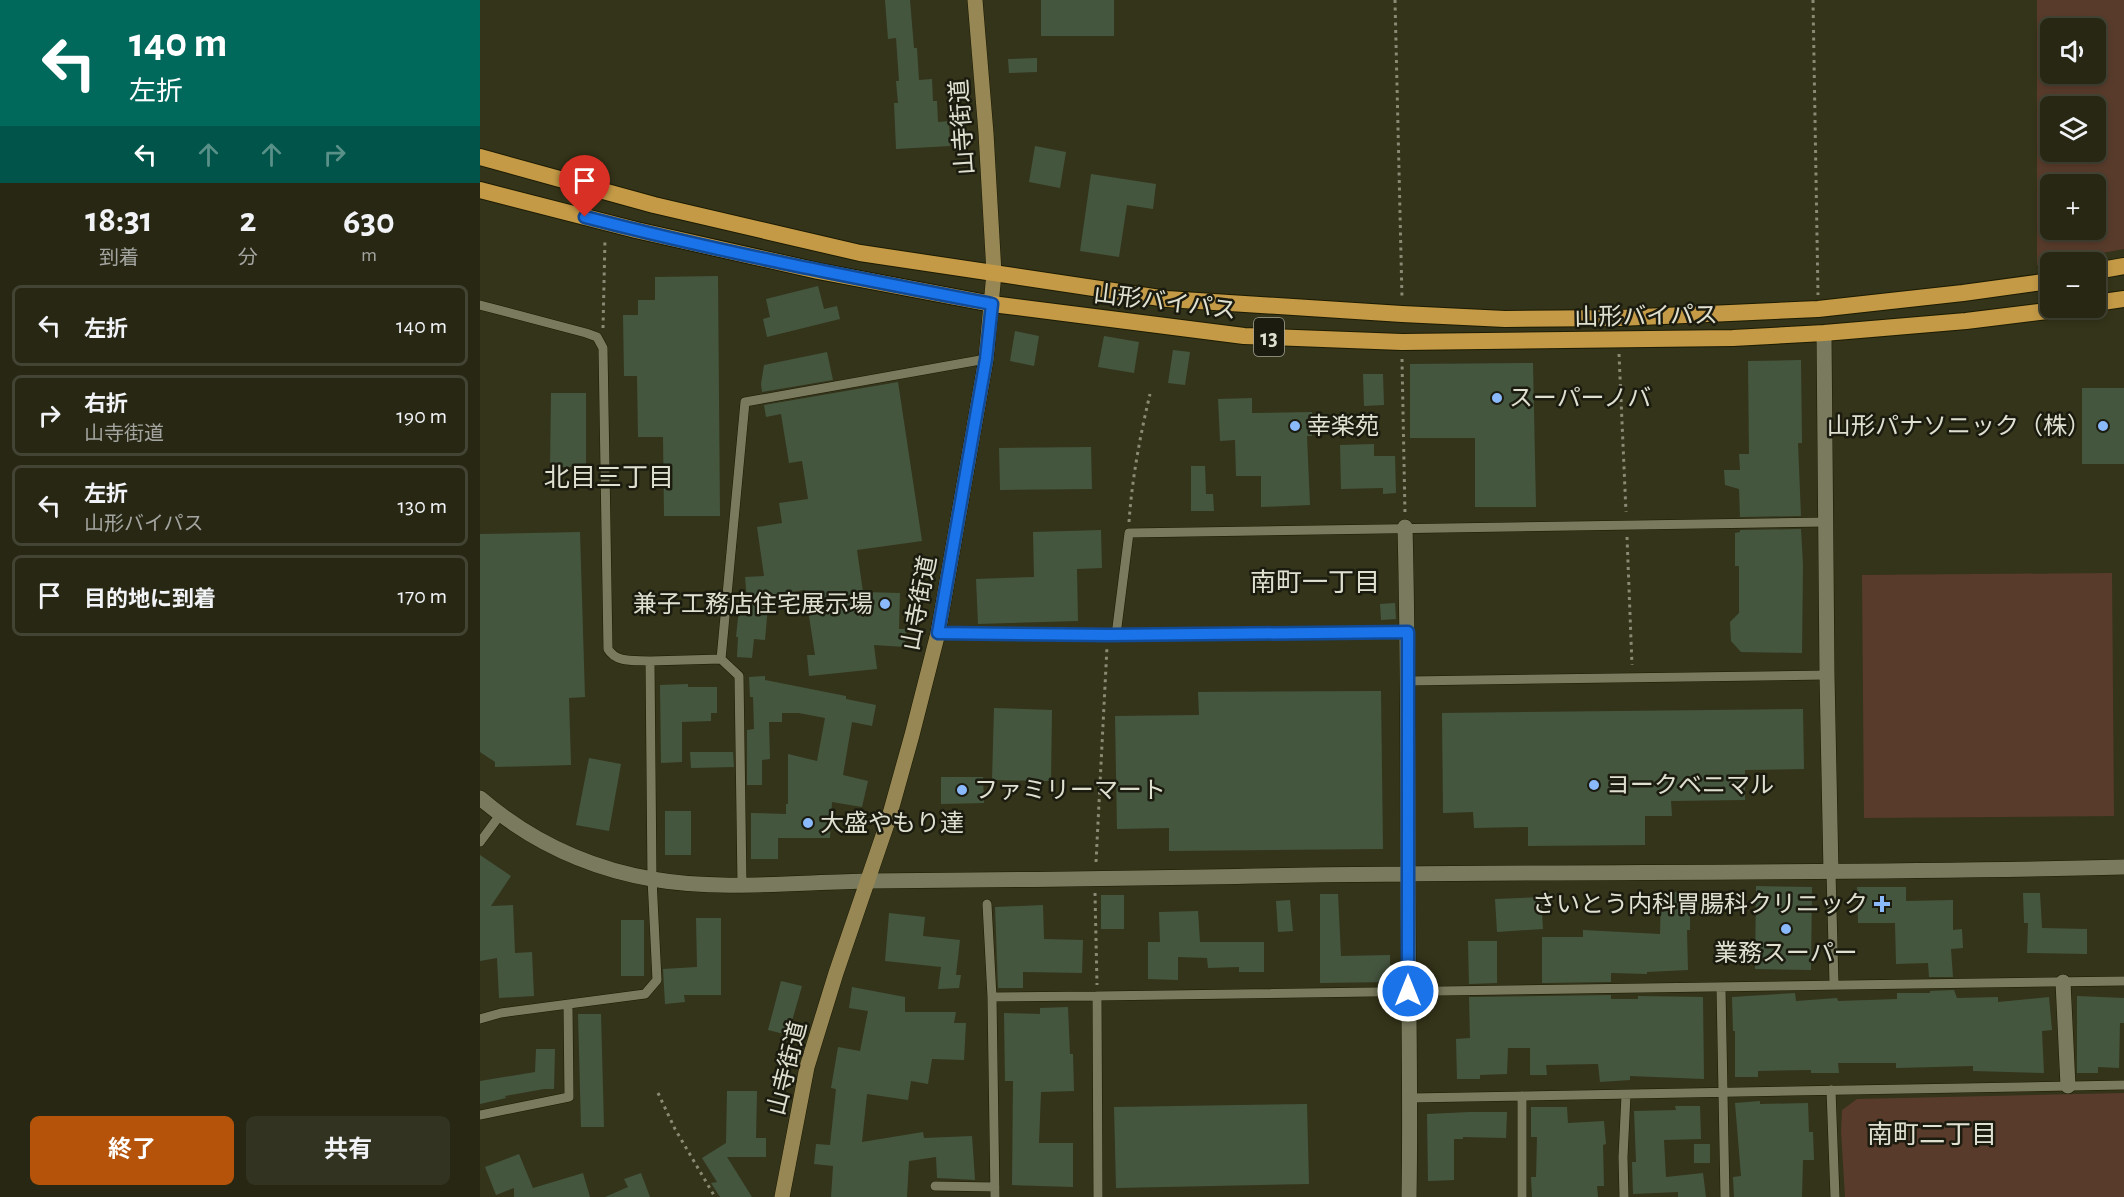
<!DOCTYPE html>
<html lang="ja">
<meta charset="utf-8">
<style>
body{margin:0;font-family:"Alegreya Sans","Noto Sans JP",sans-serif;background:#332;color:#f1f3f6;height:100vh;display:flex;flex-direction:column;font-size:22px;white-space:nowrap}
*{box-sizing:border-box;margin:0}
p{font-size:20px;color:#a4a5a0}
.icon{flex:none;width:33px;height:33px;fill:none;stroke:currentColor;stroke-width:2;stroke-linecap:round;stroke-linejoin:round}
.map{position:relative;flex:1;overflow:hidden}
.sheet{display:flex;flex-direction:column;background:#272714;width:480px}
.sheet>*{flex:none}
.guide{background:#00695c;color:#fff;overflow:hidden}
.controls{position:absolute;left:1560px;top:18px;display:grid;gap:12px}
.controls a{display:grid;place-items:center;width:66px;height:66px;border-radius:9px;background:#272714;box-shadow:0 3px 9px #0003,0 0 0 2px #434434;font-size:30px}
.pin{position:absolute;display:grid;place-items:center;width:51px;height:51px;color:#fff;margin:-62px -26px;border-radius:50% 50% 50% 0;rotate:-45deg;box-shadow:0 0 6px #0007}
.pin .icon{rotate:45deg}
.me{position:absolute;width:66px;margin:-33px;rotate:0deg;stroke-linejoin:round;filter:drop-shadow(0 0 4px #0008)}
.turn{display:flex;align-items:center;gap:21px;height:126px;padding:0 30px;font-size:27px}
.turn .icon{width:78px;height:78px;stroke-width:2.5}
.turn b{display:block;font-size:42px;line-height:51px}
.lanes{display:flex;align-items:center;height:57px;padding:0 30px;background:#0003;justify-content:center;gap:30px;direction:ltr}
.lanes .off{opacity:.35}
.eta{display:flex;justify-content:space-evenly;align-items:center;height:102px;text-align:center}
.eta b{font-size:36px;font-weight:700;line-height:42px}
.button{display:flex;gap:12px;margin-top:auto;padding:12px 30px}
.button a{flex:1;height:69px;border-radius:9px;background:#b45309;color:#fff;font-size:24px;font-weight:700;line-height:69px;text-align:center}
.button a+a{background:#332;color:#f1f3f6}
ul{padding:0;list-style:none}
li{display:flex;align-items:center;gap:18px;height:81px;margin:0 12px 9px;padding:0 18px;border:3px solid #434434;border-radius:9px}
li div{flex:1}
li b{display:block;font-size:22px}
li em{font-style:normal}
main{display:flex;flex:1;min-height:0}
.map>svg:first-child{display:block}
</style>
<main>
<section class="sheet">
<div class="guide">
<div class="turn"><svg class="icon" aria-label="left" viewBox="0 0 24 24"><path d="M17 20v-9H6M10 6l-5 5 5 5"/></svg><div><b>140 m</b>左折</div></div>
<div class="lanes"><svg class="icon" aria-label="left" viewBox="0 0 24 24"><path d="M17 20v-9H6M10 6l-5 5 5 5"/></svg><svg class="icon off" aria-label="ahead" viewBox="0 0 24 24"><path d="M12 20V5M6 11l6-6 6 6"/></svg><svg class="icon off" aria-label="ahead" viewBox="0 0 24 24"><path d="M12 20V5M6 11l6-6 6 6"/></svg><svg class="icon off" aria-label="right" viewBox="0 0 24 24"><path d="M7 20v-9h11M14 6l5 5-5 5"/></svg></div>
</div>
<div class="eta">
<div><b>18:31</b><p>到着</p></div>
<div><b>2</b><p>分</p></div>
<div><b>630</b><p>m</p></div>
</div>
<ul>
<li><svg class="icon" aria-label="left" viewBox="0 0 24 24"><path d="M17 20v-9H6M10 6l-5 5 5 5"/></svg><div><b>左折</b></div><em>140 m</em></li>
<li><svg class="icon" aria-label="right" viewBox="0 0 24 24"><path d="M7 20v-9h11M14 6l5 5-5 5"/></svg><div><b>右折</b><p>山寺街道</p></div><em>190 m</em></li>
<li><svg class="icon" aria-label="left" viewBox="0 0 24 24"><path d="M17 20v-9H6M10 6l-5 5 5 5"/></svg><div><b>左折</b><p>山形バイパス</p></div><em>130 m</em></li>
<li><svg class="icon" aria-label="arrive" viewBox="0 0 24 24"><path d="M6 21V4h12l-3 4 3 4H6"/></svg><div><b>目的地に到着</b></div><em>170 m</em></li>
</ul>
<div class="button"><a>終了</a><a>共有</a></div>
</section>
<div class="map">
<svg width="1644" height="1197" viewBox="0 0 1644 1197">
<rect width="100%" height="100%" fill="#34341a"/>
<path fill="#583b2b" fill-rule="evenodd" d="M 1557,0 L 1644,0 L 1644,249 L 1557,265 ZM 1570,28 L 1616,28 L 1616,74 L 1570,74 ZM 1570,106 L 1616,106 L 1616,152 L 1570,152 ZM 1570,184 L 1616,184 L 1616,230 L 1570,230 Z
M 1632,573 L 1634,816 L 1384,818 L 1382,575 Z
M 1644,1093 L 1644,1197 L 1365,1197 L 1361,1131 L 1362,1110 L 1377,1099 Z"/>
<path fill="#45563f" d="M 405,0 L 430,0 L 434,48 L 437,48 L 439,80 L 452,79 L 453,101 L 457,101 L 458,122 L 469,121 L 470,146 L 416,149 L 414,103 L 418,103 L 416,81 L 419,81 L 416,38 L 408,39 Z
M 561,0 L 634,0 L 634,36 L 561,36 Z
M 557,58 L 557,72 L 529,73 L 528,59 Z
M 555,146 L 586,152 L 580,188 L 549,182 Z
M 611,174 L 676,184 L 673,209 L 647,205 L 639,257 L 600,251 Z
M 238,276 L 240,516 L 184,516 L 183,437 L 158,437 L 157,376 L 144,376 L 143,315 L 158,315 L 158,300 L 175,300 L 175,277 Z
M 338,286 L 344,309 L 357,306 L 360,319 L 287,337 L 283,319 L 290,317 L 286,299 Z
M 535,331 L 559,336 L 554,366 L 530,361 Z
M 624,336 L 659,342 L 654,373 L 618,367 Z
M 693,350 L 710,352 L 705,385 L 688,383 Z
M 347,352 L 353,380 L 282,392 L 281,384 L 284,365 Z
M 1321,360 L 1322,443 L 1318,443 L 1321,516 L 1260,517 L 1259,489 L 1245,485 L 1244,470 L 1260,470 L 1259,454 L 1269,454 L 1268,361 Z
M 1053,363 L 1056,507 L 995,507 L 995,438 L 930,438 L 930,364 Z
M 883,374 L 903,374 L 904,405 L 884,406 Z
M 418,382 L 442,541 L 377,550 L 383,592 L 420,593 L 419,629 L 426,629 L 425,647 L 394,645 L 397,669 L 329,676 L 327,655 L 335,655 L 325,590 L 289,595 L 285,640 L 274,639 L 272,658 L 257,657 L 258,637 L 256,637 L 260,599 L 267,600 L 265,577 L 284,576 L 277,527 L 302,523 L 299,503 L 328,499 L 322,461 L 309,463 L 301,414 L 286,417 L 284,405 Z
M 1602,388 L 1644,388 L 1644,464 L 1602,464 Z
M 71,393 L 106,393 L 106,467 L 70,467 Z
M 772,398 L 772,413 L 832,412 L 832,436 L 827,436 L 830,505 L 781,507 L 781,476 L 756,476 L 755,440 L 740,441 L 738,399 Z
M 894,444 L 894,456 L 915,456 L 916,493 L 903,494 L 903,488 L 861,489 L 860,445 Z
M 611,447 L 612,489 L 520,490 L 519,448 Z
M 711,466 L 725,466 L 726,494 L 733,494 L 734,511 L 711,511 Z
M 1321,529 L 1323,565 L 1322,653 L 1261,652 L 1251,641 L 1250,622 L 1259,613 L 1259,566 L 1255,566 L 1255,533 L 1260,532 L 1260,530 Z
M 621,530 L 622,568 L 597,569 L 598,621 L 498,624 L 496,579 L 554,577 L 553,532 Z
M 100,532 L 105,697 L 89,698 L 91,765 L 15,767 L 15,762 L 0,752 L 0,534 Z
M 915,603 L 916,619 L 901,620 L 900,604 Z
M 285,676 L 285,680 L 366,696 L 366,699 L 396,705 L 392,726 L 372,722 L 363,775 L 388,781 L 382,807 L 352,802 L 350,838 L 298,838 L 298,859 L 271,859 L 271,813 L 306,814 L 306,804 L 308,804 L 308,754 L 337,761 L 345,718 L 319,713 L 302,713 L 302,722 L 289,722 L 290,759 L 282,760 L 282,785 L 267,785 L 267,730 L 274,729 L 273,697 L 270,697 L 269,677 Z
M 208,684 L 208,687 L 237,687 L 237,713 L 231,713 L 231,721 L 202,722 L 202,762 L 181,763 L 180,685 Z
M 901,691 L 903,849 L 689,851 L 689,828 L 637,829 L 635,716 L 719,715 L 718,692 Z
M 514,708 L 572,710 L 571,781 L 512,780 Z
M 1323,709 L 1324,769 L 1265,770 L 1265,800 L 1191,801 L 1192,816 L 1165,816 L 1165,845 L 1048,846 L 1048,827 L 994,828 L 993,812 L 963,813 L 962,713 Z
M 210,752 L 253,752 L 254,767 L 211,768 Z
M 109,758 L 141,764 L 129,831 L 96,825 Z
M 461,777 L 503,777 L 504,803 L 461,804 Z
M 185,811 L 211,811 L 211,855 L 185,855 Z
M 0,855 L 31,876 L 11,906 L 33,905 L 35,953 L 52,952 L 54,996 L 19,998 L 17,958 L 0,961 Z
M 1276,886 L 1332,887 L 1331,970 L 1275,969 Z
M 1377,887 L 1426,887 L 1426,901 L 1473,900 L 1473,930 L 1482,929 L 1483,948 L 1471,949 L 1473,977 L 1449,977 L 1448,963 L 1416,964 L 1415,923 L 1378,923 Z
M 1181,892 L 1210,892 L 1210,930 L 1207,930 L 1208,970 L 1167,972 L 1167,974 L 1131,973 L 1131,982 L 1062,983 L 1062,937 L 1103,937 L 1103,930 L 1180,934 Z
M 1543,893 L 1560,893 L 1562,928 L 1607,929 L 1607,954 L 1547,953 L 1548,923 L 1544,923 Z
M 840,894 L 858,894 L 861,956 L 910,955 L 910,982 L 840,983 Z
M 621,895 L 644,895 L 644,929 L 621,929 Z
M 1061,897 L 1063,929 L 1017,932 L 1015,899 Z
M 810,900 L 813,931 L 798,932 L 796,901 Z
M 563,905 L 564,939 L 603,940 L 602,973 L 543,972 L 543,988 L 518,988 L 515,907 Z
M 718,911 L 720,942 L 784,942 L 784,972 L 759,972 L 759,967 L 728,968 L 727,958 L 698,957 L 698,980 L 668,979 L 668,942 L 680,942 L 679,912 Z
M 409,913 L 445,917 L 443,936 L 480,940 L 476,975 L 481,975 L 479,988 L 458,989 L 461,967 L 405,961 Z
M 216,918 L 241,918 L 241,995 L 204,995 L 205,1002 L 185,1004 L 183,969 L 217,967 Z
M 141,920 L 164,920 L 164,976 L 141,976 Z
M 988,941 L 1017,941 L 1017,983 L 989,984 Z
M 301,981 L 322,986 L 308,1035 L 288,1030 Z
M 372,987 L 425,997 L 425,1012 L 476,1012 L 474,1023 L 486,1023 L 484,1060 L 452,1059 L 448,1084 L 431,1081 L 428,1100 L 387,1094 L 382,1142 L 443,1132 L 444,1138 L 492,1136 L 495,1180 L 457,1178 L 456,1157 L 429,1161 L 427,1197 L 351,1197 L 353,1166 L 334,1164 L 336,1144 L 350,1145 L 356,1089 L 351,1088 L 358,1047 L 380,1051 L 388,1011 L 369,1008 Z
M 1474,990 L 1477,998 L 1518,997 L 1518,1002 L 1569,997 L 1572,1030 L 1562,1031 L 1564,1073 L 1493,1071 L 1493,1066 L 1416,1068 L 1416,1063 L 1358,1063 L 1359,1073 L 1331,1073 L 1331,1070 L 1278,1071 L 1278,1077 L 1255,1077 L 1255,1031 L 1253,1031 L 1252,997 L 1315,993 L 1316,1001 L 1357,998 L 1358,1001 L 1417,999 L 1417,993 L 1450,993 L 1450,991 Z
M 1131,995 L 1131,999 L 1158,999 L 1158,996 L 1223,997 L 1224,1079 L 1150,1076 L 1150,1080 L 1120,1082 L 1118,1064 L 1066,1065 L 1067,1075 L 1050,1075 L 1050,1048 L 1028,1048 L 1027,1074 L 1000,1075 L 1000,1079 L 977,1079 L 976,1039 L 990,1038 L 989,997 Z
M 1597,996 L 1644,998 L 1644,1023 L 1640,1023 L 1639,1068 L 1618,1067 L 1618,1073 L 1597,1073 Z
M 588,1007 L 590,1054 L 593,1054 L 594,1091 L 561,1092 L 559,1143 L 593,1143 L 593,1187 L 532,1185 L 533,1081 L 525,1081 L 524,1013 L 560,1014 L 560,1008 Z
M 98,1014 L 121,1014 L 124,1127 L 101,1127 Z
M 56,1049 L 75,1049 L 74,1089 L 64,1089 L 25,1096 L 26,1098 L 0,1104 L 0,1081 L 55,1072 Z
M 247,1091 L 277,1091 L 276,1138 L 286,1138 L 286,1157 L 247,1157 L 272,1197 L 240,1197 L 231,1183 L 237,1182 L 222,1158 L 246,1143 Z
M 1280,1101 L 1280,1104 L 1328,1103 L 1329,1132 L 1333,1132 L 1334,1160 L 1323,1160 L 1322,1197 L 1254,1197 L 1253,1177 L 1261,1176 L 1255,1103 Z
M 827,1104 L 829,1184 L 636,1188 L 634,1107 Z
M 1195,1106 L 1220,1106 L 1221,1139 L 1184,1140 L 1186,1177 L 1223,1173 L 1226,1197 L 1198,1197 L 1198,1192 L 1153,1194 L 1152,1162 L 1156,1162 L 1154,1111 L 1196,1110 Z
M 1051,1107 L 1087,1107 L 1088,1123 L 1124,1121 L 1126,1144 L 1123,1145 L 1124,1186 L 1117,1186 L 1118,1197 L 1052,1197 L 1051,1177 L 1056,1177 L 1057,1137 L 1051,1137 Z
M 990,1112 L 1027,1112 L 1026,1138 L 983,1137 L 983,1139 L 974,1139 L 974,1180 L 948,1181 L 947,1114 Z
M 1214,1144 L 1230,1144 L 1230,1163 L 1214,1163 Z
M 39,1154 L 53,1188 L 103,1173 L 110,1197 L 34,1197 L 34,1188 L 16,1195 L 5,1167 Z
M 161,1173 L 170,1197 L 125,1197 L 148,1187 L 144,1179 Z"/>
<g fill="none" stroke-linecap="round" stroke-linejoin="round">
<defs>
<path id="service" d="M 0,305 L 106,333 L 117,337 L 123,348 L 128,649 C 136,663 154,660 170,661 L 172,879 L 177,980 L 165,994 L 21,1013 L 0,1019
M 928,632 L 636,635 L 649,533 L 1346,522
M 458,633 L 636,635
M 170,661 L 241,659
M 929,681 L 1347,675
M 0,842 L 20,815
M 1351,872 L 1354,984
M 262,884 L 259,676 L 241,659 L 265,402 L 506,359
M 507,904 L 512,997
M 1241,988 L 1245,1197
M 1351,1090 L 1355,1197
M 1042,1096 L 1042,1197
M 930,1098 L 1644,1085
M 0,1115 L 89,1097 L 88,1005
M 455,1186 L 515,1187
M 515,1197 L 512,997 L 617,996
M 618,1197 L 617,996 L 1644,981
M 1144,1197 L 1143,1157 L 1146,1095"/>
<path id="minor" d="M 1583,982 L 1588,1086"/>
<path id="tertiary" d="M 1344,333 L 1347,675 L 1351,872
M 925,527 C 928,646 928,764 928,883 C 928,987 931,1092 929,1197
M 0,798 C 49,840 108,868 172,879 C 239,891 320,882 389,881 C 501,880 612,879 724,877 C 1030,870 1337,875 1644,867"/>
<path id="secondary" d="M 302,1197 L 327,1067 L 356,973 L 408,821 L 432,735 L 458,633 L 506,359 L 514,273 L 506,133 L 495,0"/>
<path id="trunk" d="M 0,157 L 174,205 L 380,253 L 687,299 L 922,314 L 1025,319 L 1139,318 L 1338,309 L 1483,293 L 1570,281
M 0,190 L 156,230 L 338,271 L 512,304 L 764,336 L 922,342 L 1253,338 L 1344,333 L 1486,321 L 1591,308
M 1616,271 L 1644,266
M 1616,303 L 1644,299"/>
</defs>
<use href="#service" stroke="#1c1b03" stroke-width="10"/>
<use href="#minor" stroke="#1c1b03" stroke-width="16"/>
<use href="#tertiary" stroke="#1c1b03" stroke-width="16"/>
<use href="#secondary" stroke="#1c1b03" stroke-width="16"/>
<use href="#trunk" stroke="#1c1b03" stroke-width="18"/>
<path stroke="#8a8a75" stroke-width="3" stroke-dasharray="3 4.5" stroke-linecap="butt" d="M 915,0 L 922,298
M 1333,0 L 1338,295
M 123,328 L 125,239
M 1139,354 L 1146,512
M 922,359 L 925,514
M 649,522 C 652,479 660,436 670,394
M 1147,537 L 1152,665
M 616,862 L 627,647
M 615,893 L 617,985
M 178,1093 L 195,1129 L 235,1197"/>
<use href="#service" stroke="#7a7b5e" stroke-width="9"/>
<use href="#minor" stroke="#7a7b5e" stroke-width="15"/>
<use href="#tertiary" stroke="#7a7b5e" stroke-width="15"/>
<use href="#secondary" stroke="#968755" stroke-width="15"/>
<use href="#trunk" stroke="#c49a46" stroke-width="16"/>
</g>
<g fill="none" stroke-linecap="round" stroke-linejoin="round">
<defs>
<path id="route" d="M 105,217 C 239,252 376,278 512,304 L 506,359 L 458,633 L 628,635 L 928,632 L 928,991"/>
</defs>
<use href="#route" stroke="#114b97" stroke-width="15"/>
<use href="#route" stroke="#1a73e8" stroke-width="10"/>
</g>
<g fill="#8abafc" stroke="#1b1b0f" stroke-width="2">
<circle cx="1017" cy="398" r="6"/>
<circle cx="815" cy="426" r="6"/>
<circle cx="1623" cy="426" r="6"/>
<circle cx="405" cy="604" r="6"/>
<circle cx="1114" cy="785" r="6"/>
<circle cx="482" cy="790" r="6"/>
<circle cx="328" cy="823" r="6"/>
<path d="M1399 895h6v6h6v6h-6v6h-6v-6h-6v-6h6z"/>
<circle cx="1306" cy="929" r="6"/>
</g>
<g text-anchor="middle" stroke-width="5" stroke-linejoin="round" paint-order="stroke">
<rect fill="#1b1b0f" stroke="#a4a596" stroke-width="1.5" x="774" y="318" width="30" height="38" rx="4.5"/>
<g font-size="22" font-weight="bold" fill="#dfe0d0">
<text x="789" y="345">13</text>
</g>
<g font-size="24" fill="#dfe0d0" stroke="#1b1b0f">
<text transform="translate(482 127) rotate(-94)" y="8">山寺街道</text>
<text transform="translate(685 302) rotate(7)" y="8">山形バイパス</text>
<text transform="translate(1166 316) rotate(-1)" y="8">山形バイパス</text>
<text transform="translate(439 603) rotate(-79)" y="8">山寺街道</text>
<text transform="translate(307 1068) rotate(-76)" y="8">山寺街道</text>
</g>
<g font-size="24" fill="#dfe0d0" stroke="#1b1b0f" text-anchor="start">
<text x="1029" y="406">スーパーノバ</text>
<text x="827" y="434">幸楽苑</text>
<text x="1611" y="434" text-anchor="end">山形パナソニック（株）</text>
<text x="393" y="612" text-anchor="end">兼子工務店住宅展示場</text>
<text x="1126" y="793">ヨークベニマル</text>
<text x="494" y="798">ファミリーマート</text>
<text x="340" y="831">大盛やもり達</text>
<text x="1388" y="912" text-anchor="end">さいとう内科胃腸科クリニック</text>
<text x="1306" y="961" text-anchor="middle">業務スーパー</text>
</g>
<g font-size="26" fill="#dfe0d0" stroke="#1b1b0f">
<text x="129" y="486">北目三丁目</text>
<text x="835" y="591">南町一丁目</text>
<text x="1452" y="1143">南町二丁目</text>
</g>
</g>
</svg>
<div class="controls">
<a><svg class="icon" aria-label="sound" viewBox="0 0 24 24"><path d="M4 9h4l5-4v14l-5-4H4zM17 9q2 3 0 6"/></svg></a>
<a><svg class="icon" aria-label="layers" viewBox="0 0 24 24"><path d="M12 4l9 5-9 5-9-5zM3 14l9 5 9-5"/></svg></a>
<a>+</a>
<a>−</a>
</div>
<div class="pin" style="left:105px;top:217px;background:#d93025"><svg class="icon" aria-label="arrive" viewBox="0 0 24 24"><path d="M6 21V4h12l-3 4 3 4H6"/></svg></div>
<svg class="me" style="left:928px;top:991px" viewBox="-20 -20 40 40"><circle r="17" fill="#1a73e8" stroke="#fff" stroke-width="3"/><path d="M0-11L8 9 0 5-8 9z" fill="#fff"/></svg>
</div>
</main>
